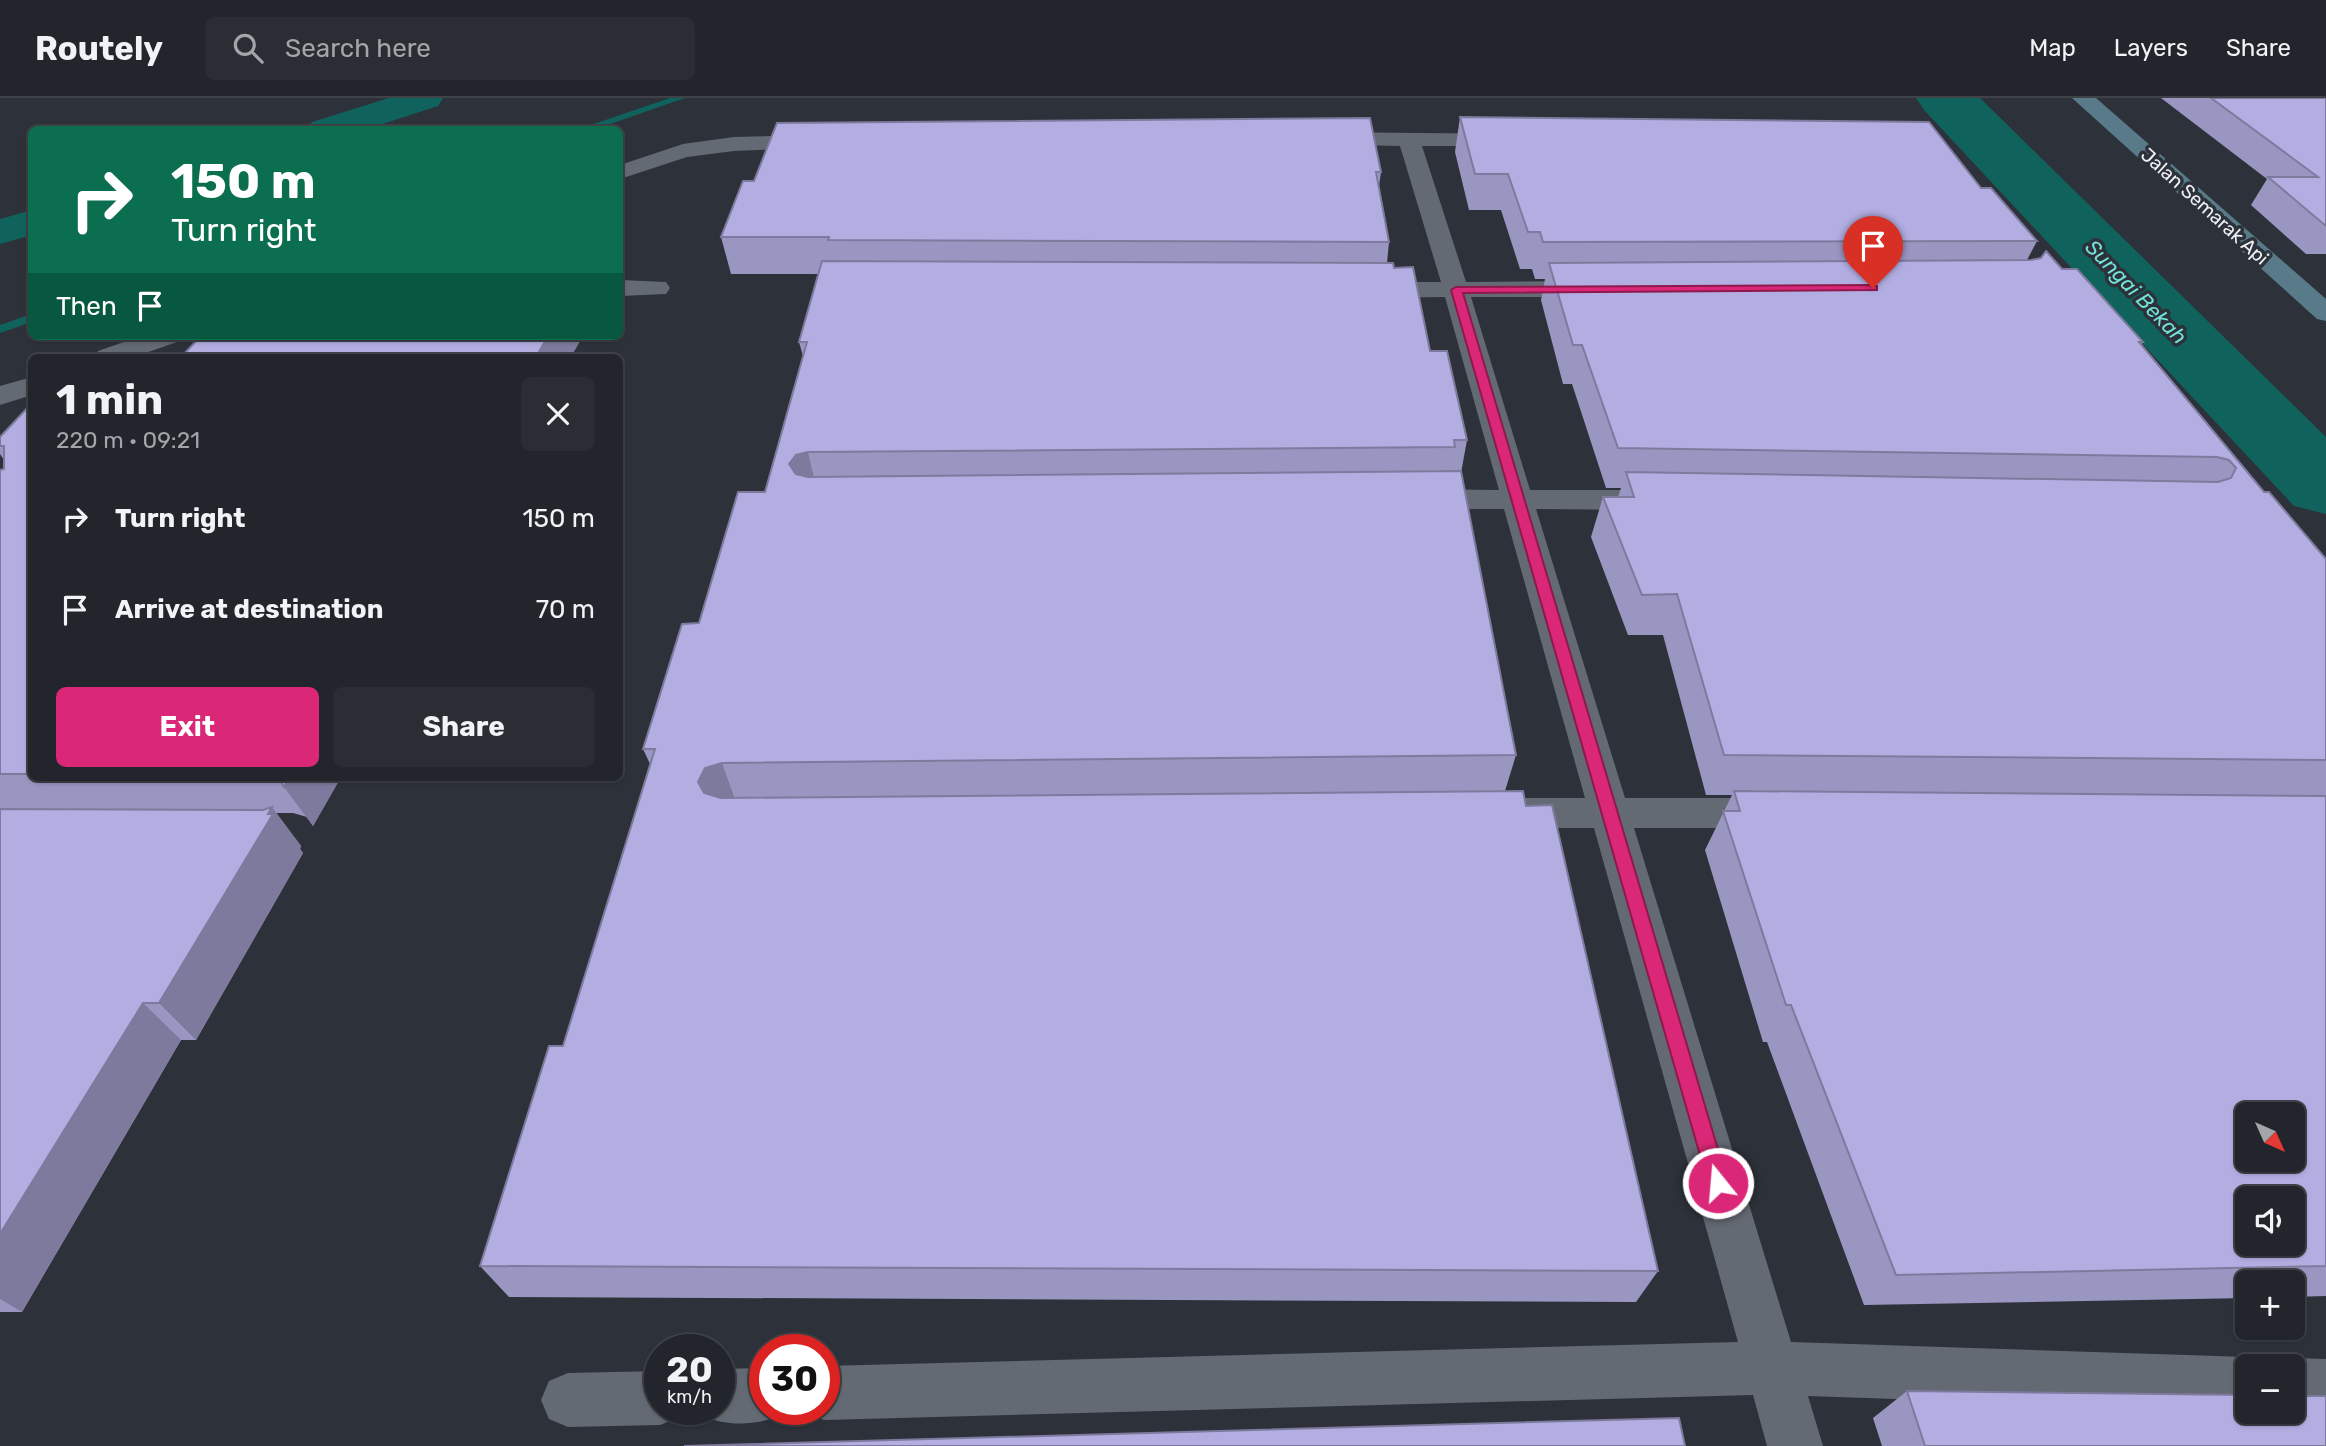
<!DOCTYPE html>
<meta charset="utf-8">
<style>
body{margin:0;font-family:Rubik,sans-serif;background:#2a2e34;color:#f1f3f6;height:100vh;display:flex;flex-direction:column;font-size:26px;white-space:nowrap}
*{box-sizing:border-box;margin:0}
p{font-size:23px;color:#a2a5a9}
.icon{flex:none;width:38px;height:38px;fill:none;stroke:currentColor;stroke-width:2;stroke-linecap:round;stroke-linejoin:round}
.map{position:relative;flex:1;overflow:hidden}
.sheet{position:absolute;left:28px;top:256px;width:595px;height:427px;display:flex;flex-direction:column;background:#22262c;border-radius:10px;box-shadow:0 2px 5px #0004,0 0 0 2px #3f4348}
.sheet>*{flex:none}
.guide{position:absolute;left:28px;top:28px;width:595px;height:214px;border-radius:10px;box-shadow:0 2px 5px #0004,0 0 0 2px #3f4348;background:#0b6e4f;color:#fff;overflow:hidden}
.needle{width:46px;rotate:135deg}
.tools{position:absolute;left:2235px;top:1004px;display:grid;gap:14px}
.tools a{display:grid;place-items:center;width:70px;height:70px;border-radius:10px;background:#22262c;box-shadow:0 2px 5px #0004,0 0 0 2px #3f4348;font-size:35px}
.speed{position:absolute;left:644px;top:1236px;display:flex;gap:14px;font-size:35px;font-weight:700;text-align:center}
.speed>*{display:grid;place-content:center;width:91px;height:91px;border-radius:50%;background:#22262c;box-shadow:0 2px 5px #0004,0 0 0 2px #3f4348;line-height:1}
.speed small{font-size:18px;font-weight:400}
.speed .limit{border:10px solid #d22;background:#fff;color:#111}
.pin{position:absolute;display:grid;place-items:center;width:60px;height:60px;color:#fff;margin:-72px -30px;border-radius:50% 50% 50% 0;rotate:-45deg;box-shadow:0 0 7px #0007}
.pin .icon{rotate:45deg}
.me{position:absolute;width:77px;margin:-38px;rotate:343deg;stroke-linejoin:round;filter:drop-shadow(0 0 5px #0008)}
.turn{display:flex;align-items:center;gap:24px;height:147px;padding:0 28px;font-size:32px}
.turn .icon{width:91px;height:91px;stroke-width:2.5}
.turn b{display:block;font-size:49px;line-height:60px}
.then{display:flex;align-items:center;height:66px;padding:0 28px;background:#0003;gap:14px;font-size:26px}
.round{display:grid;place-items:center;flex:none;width:74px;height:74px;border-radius:10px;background:#2a2e34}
.summary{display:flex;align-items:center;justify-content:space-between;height:119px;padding:0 28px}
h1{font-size:42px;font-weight:700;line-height:52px}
.button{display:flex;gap:14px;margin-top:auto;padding:14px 28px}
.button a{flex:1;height:80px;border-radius:10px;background:#db2777;color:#fff;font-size:28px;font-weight:700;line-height:80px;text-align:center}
.button a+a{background:#2a2e34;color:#f1f3f6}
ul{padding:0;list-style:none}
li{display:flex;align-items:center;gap:21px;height:91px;padding:0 28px}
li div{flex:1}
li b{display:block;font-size:26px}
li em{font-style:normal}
header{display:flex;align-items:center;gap:42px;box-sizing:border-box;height:98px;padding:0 35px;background:#22262c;border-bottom:2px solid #3f4348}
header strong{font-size:33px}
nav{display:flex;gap:38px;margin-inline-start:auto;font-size:24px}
.search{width:490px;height:63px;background:#2a2e34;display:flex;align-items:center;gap:18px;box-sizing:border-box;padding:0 24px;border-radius:10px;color:#a2a5a9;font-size:26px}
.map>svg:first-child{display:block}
</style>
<header>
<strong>Routely</strong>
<div class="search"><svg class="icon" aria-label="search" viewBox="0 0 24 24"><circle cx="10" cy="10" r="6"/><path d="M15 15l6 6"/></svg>Search here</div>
<nav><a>Map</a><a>Layers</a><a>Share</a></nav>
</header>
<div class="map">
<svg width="2326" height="1348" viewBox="0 0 2326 1348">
<rect width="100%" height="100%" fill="#2d323a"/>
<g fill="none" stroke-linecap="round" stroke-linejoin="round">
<path fill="#10635d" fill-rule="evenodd" d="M 670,0 L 685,0 L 593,32 L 576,32 Z
M 32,216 L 32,224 L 0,235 L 0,227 Z"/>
<path fill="#10635d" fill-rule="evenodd" d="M 389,0 L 443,0 L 438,8 L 364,32 L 307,32 L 312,24 Z
M 32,112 L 32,137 L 0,146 L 0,121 Z"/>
<path fill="#10635d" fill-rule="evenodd" d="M 1916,0 L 1980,0 L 2326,339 L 2326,416 L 2294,408 L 1925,13 Z"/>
<path fill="#646a73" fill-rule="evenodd" d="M 1323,34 L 1516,36 L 1519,41 L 1516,46 L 1508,48 L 1422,48 L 1466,184 L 1596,183 L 1605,185 L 1609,191 L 1605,197 L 1596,199 L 1471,199 L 1530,392 L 1653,392 L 1664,395 L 1669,402 L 1664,409 L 1653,412 L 1536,411 L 1625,700 L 1774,700 L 1788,704 L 1794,715 L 1788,726 L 1774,730 L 1634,730 L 1791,1244 L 2247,1259 L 2267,1269 L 2247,1269 L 2247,1313 L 1808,1298 L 1823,1348 L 1767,1348 L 1753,1297 L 824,1322 L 805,1314 L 803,1311 L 824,1311 L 824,1268 L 1738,1244 L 1594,730 L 1502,730 L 1488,726 L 1482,715 L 1488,704 L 1502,700 L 1585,700 L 1504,411 L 1412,411 L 1401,408 L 1396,401 L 1401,394 L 1412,391 L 1499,392 L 1445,199 L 1366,200 L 1357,198 L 1353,192 L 1357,186 L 1366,184 L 1441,184 L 1400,48 L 1315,46 L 1312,41 L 1315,36 Z
M 822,37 L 830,39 L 833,44 L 830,49 L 734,53 L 687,59 L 620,81 L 620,67 L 683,46 L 734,39 Z
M 620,182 L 666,184 L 670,190 L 666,196 L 620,198 Z
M 141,238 L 181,238 L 177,244 L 134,259 L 94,259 L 98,253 Z
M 32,279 L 32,297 L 0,307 L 0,288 Z
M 2292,1260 L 2326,1261 L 2326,1315 L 2292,1314 L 2292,1269 L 2272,1269 Z
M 765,1270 L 765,1311 L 787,1311 L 784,1316 C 757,1328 727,1329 700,1317 L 697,1311 L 719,1311 L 719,1271 Z
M 660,1273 L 660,1311 L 683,1311 L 679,1319 L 660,1327 L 568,1329 L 549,1321 L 541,1302 L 549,1283 L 568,1275 Z"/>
<path fill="#597a89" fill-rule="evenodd" d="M 2072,0 L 2096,0 L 2326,201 L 2326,223 L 2317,221 Z"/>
</g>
<path fill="#9a96c2" d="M 2161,0 L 2326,0 L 2326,156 L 2306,156 L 2251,107 L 2267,81 Z
M 1460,19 L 2037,143 L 2027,162 L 2062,171 L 2143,244 L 2141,247 L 2264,394 L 2326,461 L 2326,1198 L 2292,1199 L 2292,1185 L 2247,1185 L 2247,1200 L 1864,1207 L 1767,944 L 1763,944 L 1705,752 L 1732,697 L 1706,697 L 1663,537 L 1628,537 L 1591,439 L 1603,399 L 1618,399 L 1621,390 L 1606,390 L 1572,286 L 1563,286 L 1541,202 L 1545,181 L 1535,181 L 1532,171 L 1520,171 L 1501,112 L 1469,112 L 1455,54 Z
M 1381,74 L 1379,88 L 1389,144 L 1387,165 L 1394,170 L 1467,342 L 1461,375 L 1516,657 L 1505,693 L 1526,708 L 1658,1173 L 1636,1204 L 509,1199 L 480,1168 L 563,948 L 650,666 L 643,651 L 699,525 L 765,394 L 803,258 L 799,244 L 818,176 L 731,176 L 721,139 Z
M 32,305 L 32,679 L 341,679 L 313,728 L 307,719 L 293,715 L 276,715 L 301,748 L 300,751 L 303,755 L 196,942 L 181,942 L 22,1214 L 0,1214 L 0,372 L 4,371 L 4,362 L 0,356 L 0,339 Z
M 1907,1293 L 2326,1348 L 1882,1348 L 1873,1320 Z"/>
<path fill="#7d7a9e" d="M 548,238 L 583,238 L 571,259 L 536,259 Z
M 808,354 L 817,393 L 805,396 L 789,366 L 796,357 Z
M 722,665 L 736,704 L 714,723 L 698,684 L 705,670 Z
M 290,679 L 341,679 L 313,728 L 284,689 Z
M 272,709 L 301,748 L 300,751 L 303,755 L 196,942 L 159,905 Z
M 143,905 L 181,942 L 22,1214 L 0,1201 L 0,1136 Z"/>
<path fill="#b3aee2" stroke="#7d7a9e" stroke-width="2" fill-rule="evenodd" d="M 2211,0 L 2326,0 L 2326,128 L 2268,79 L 2318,79 Z
M 1460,19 L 1929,24 L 1981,90 L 1991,90 L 2037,143 L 1543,144 L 1540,134 L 1528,134 L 1508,76 L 1475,76 Z
M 1370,20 L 1381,74 L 1376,74 L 1389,144 L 828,142 L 829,139 L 721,139 L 743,83 L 754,83 L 777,25 Z
M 2046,153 L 2062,171 L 2077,171 L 2143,244 L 2139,244 L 2264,394 L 2269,394 L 2326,461 L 2326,662 L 1724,657 L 1677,496 L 1642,497 L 1603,399 L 1634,399 L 1626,374 L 2218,384 L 2231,380 L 2236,370 L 2229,362 L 2217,359 L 1618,350 L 1582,247 L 1573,247 L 1549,165 L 2031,162 L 2041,160 Z
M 822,163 L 1393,165 L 1394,170 L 1413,169 L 1430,253 L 1447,253 L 1467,342 L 1454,342 L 1455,349 L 808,354 L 796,357 L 789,366 L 796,376 L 808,379 L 1461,373 L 1516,657 L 722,665 L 705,670 L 698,684 L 704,695 L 721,700 L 1523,693 L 1526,708 L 1552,707 L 1658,1173 L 480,1168 L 549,948 L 563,948 L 655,651 L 643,651 L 682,526 L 699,525 L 738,394 L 765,394 L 807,244 L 799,244 Z
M 201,238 L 548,238 L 536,259 L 181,259 Z
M 32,305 L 32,676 L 0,676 L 0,372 L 4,371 L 4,348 L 0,348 L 0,339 Z
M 274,679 L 290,679 L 284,689 L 279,680 Z
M 1734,693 L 2326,698 L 2326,1168 L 1896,1177 L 1791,907 L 1786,907 L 1723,713 L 1740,713 ZM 2247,1017 L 2292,1017 L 2292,1062 L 2247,1062 ZM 2247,1101 L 2292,1101 L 2292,1146 L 2247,1146 Z
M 272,709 L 268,716 L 273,716 L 159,905 L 143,905 L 0,1136 L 0,711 L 263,712 Z
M 1907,1293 L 2247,1297 L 2247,1314 L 2292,1314 L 2292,1298 L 2326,1298 L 2326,1348 L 1925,1348 Z
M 1679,1320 L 1685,1348 L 684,1348 Z"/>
<path fill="#db2777" stroke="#8e194d" stroke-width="2" d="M 1873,187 L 1877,188 L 1877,192 L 1463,195 L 1728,1085 L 1725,1091 L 1718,1094 L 1711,1091 L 1708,1085 L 1451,192 L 1456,189 Z"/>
<g text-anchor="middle" stroke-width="7" stroke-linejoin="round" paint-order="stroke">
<g font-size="19" fill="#edf1f6" stroke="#2d323a">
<text transform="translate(2205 108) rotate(42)" y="7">Jalan Semarak Api</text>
</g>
<g font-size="21" font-style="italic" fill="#72e2d8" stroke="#2d323a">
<text transform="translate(2136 194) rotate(46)" y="7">Sungai Bekah</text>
</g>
</g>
</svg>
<div class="tools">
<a><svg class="needle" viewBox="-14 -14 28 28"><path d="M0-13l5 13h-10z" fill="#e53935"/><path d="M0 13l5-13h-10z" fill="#a2a5a9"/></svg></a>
<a><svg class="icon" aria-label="sound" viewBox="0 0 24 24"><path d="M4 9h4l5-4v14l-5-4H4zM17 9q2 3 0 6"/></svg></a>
<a>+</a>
<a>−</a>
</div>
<div class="speed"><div>20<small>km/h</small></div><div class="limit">30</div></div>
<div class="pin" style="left:1873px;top:190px;background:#d93025"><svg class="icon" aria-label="arrive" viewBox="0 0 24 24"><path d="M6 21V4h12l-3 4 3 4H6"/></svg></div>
<svg class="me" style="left:1718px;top:1085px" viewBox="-20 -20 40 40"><circle r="17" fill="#db2777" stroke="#fff" stroke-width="3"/><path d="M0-11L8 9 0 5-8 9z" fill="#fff"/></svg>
<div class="guide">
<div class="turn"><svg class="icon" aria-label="right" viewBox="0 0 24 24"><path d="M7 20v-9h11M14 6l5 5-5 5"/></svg><div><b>150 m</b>Turn right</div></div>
<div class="then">Then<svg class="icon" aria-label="arrive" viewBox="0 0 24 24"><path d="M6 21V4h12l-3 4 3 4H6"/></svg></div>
</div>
<section class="sheet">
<div class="summary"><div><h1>1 min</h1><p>220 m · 09:21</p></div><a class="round"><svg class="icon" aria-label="close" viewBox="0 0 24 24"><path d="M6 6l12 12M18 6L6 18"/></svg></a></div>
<ul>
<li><svg class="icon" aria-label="right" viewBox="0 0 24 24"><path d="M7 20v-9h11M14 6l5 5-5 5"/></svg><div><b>Turn right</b></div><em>150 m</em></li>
<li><svg class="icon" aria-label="arrive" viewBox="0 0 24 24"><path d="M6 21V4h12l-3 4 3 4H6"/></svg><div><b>Arrive at destination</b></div><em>70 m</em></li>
</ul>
<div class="button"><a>Exit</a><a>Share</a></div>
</section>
</div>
